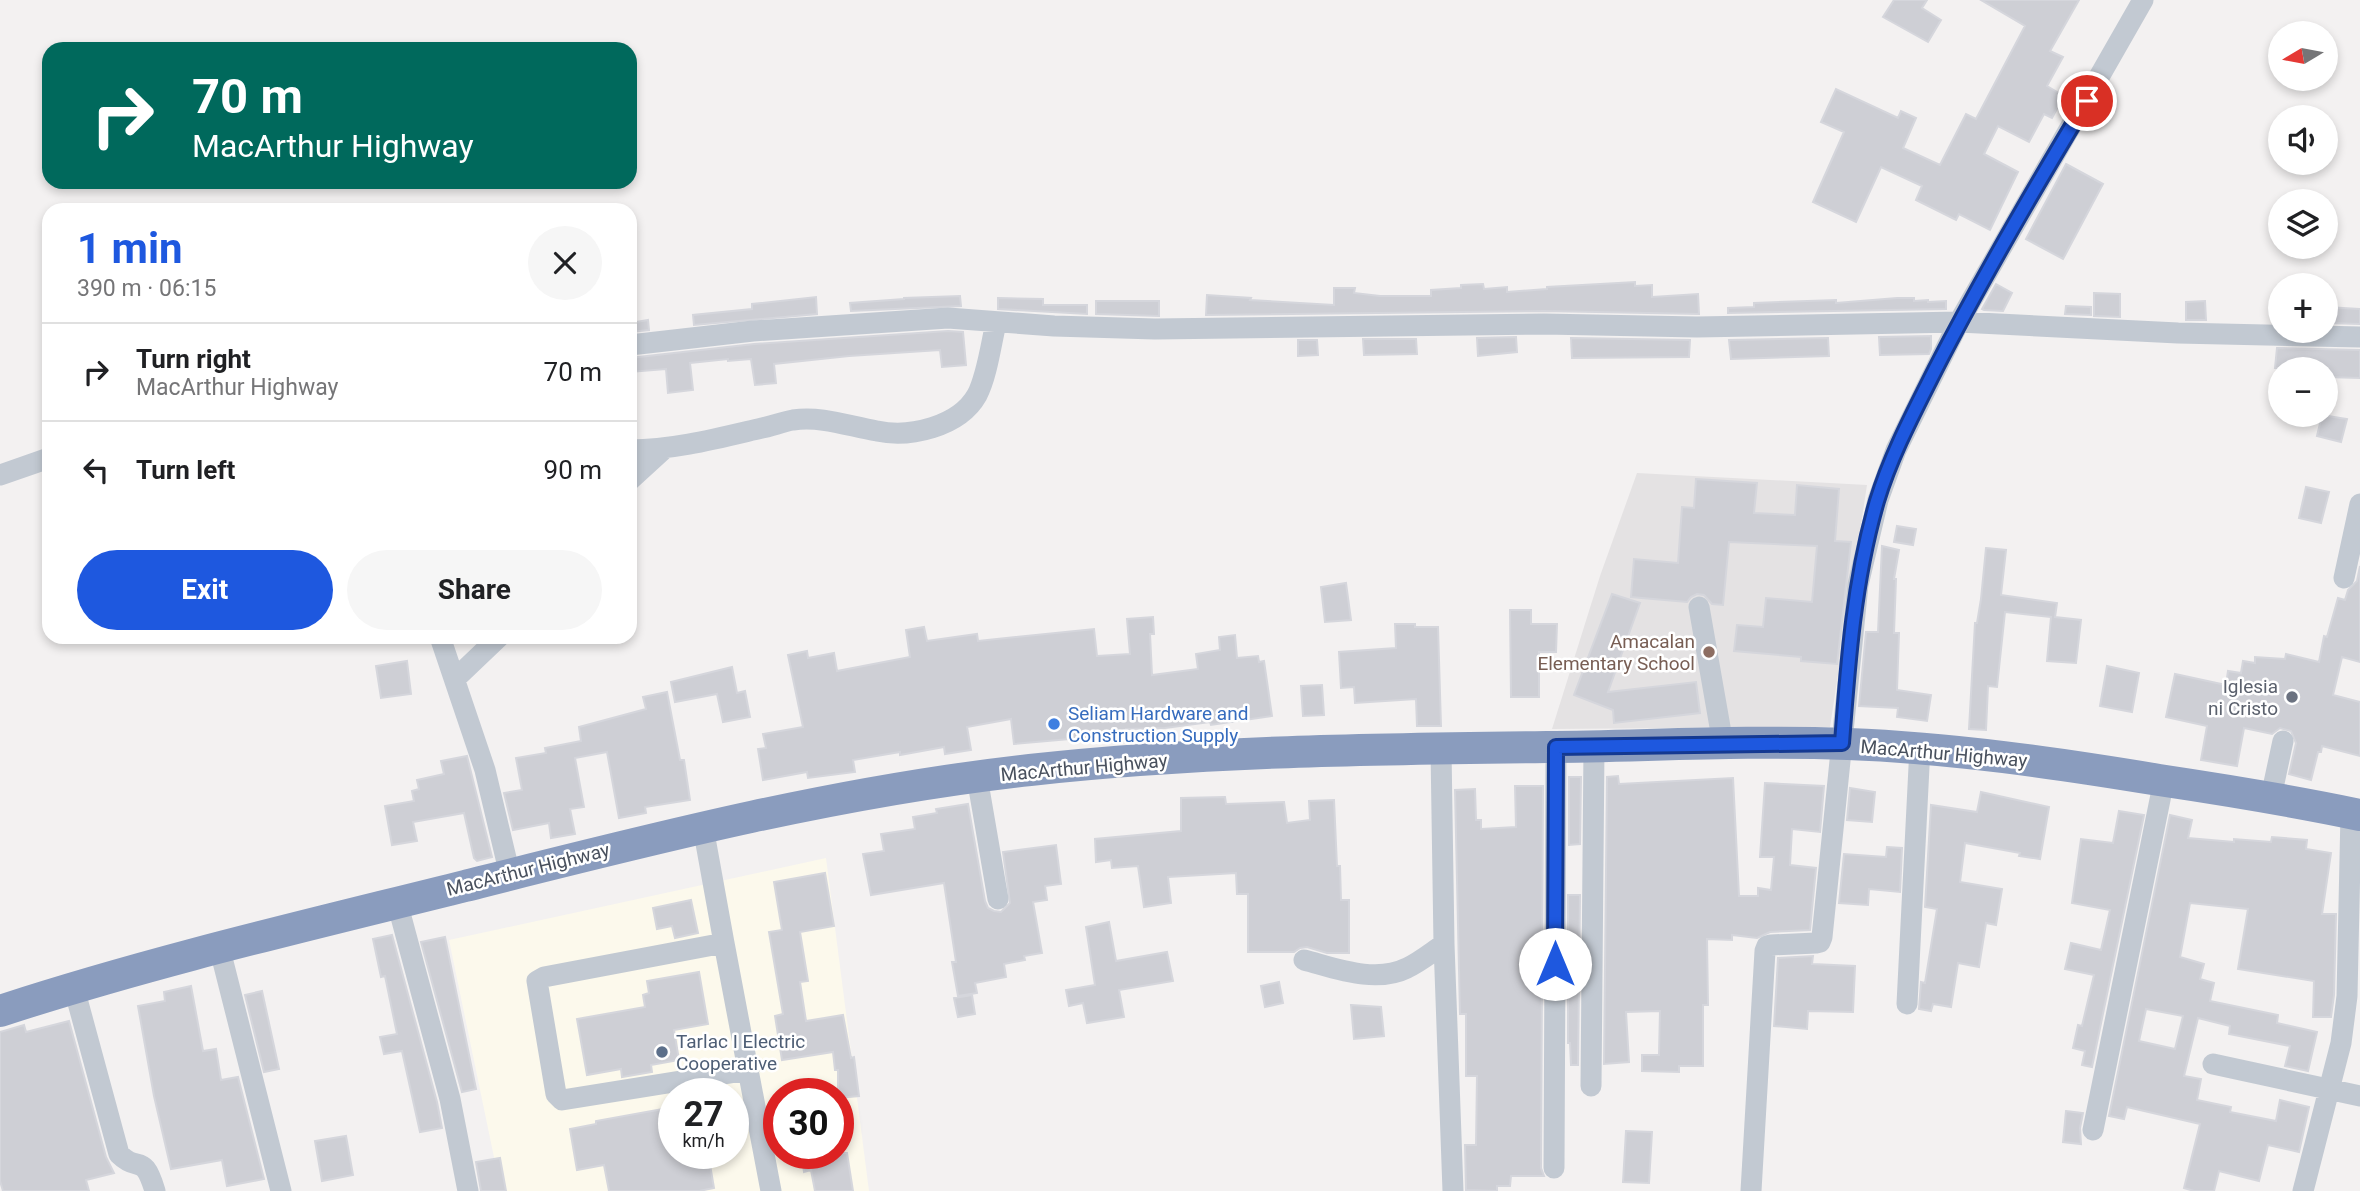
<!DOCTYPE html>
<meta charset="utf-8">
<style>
body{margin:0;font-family:Roboto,sans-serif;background:#f6f6f6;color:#202124;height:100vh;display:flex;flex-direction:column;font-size:26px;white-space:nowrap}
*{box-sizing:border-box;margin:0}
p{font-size:23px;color:#757577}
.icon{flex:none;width:38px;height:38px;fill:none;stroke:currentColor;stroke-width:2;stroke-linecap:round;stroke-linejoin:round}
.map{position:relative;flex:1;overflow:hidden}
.details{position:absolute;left:42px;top:203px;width:595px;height:441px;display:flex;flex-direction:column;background:#fff;border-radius:21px;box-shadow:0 4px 10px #0003}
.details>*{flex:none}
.hud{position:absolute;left:42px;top:42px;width:595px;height:147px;border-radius:21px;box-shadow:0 4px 10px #0003;background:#00695c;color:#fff;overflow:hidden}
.needle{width:46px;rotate:260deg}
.controls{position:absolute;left:2268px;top:21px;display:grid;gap:14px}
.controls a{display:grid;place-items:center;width:70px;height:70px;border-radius:50%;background:#fff;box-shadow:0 4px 10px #0003;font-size:35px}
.speed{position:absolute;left:658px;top:1078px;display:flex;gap:14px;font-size:35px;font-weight:700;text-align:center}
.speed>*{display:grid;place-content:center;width:91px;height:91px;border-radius:50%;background:#fff;box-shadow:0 4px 10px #0003;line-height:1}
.speed small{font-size:18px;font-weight:400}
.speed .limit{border:10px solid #d22;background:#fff;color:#111}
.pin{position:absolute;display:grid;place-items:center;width:60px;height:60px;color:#fff;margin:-30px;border:4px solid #fff;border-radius:50%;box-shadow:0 2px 7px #0007}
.me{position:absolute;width:77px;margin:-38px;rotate:0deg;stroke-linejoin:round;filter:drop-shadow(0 0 5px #0008)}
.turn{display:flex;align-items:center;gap:24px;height:147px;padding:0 35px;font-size:32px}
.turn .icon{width:91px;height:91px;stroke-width:2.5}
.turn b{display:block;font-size:49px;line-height:60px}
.round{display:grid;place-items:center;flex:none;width:74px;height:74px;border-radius:37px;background:#f6f6f6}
.head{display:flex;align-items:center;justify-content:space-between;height:119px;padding:0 35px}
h1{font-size:42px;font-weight:700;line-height:52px;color:#1e58df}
.action{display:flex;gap:14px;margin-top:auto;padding:14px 35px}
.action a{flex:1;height:80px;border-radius:42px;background:#1e58df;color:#fff;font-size:28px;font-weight:700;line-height:80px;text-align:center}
.action a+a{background:#f6f6f6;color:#202124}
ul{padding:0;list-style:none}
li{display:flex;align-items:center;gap:21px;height:98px;padding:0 35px;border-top:2px solid #e0e0e0}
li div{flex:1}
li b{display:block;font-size:26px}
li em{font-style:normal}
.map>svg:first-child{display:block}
</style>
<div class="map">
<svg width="2360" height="1191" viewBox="0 0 2360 1191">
<rect width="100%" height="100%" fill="#f3f1f1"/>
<path fill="#fcf9ec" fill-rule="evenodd" d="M 826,858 L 869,1191 L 501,1191 L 449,940 ZM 674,1094 L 733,1094 L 733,1153 L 674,1153 ZM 779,1094 L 838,1094 L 838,1153 L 779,1153 Z"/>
<path fill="#e4e2e3" d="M 1637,473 L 1867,485 L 1830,727 L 1552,729 L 1600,576 Z"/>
<path fill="#cecfd5" stroke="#d5d6dc" stroke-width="2" fill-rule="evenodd" d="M 1894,0 L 1927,0 L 1922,8 L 1941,20 L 1928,42 L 1883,17 Z
M 1981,0 L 2079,0 L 2050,51 L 2063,57 L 2047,86 L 2064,96 L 2052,118 L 2044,114 L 2029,142 L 1998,126 L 1984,154 L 2018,172 L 1990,230 L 1959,214 L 1956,220 L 1916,200 L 1922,186 L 1881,167 L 1856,222 L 1813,202 L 1844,132 L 1821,122 L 1836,89 L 1898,118 L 1901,111 L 1916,118 L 1903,148 L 1940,165 L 1966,114 L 1976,119 L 2025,26 Z
M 2066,164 L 2103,184 L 2063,259 L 2026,239 Z
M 1635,282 L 1635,286 L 1652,285 L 1652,297 L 1698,294 L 1699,314 L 1544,311 L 1206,315 L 1207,295 L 1251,298 L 1250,300 L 1334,305 L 1334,288 L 1355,288 L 1354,293 L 1380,296 L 1431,296 L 1431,290 L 1461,288 L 1461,285 L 1483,284 L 1484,289 L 1507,287 L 1507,292 L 1547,289 L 1547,287 Z
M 1996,284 L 2012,293 L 2003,311 L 1984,310 L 1982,309 Z
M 2094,293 L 2120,294 L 2120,317 L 2094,316 Z
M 960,296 L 961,306 L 851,311 L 850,303 L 904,299 L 904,298 Z
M 816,297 L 817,314 L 694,325 L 693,315 L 752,309 L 752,304 Z
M 998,298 L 1043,299 L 1043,305 L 1087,305 L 1087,314 L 998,309 Z
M 1897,298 L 1914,298 L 1914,301 L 1928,300 L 1928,302 L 1946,301 L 1946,309 L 1728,313 L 1728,308 L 1754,307 L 1754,303 L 1836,300 L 1836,303 Z
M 1096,301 L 1159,301 L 1159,316 L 1096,314 Z
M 2205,301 L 2206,320 L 2186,320 L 2186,302 Z
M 2066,306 L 2091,307 L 2091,315 L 2065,314 Z
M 2326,307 L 2360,309 L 2360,324 L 2326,323 Z
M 648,320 L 649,330 L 630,332 L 630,323 Z
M 948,331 L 963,332 L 966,365 L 942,367 L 940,350 L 849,356 L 774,364 L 776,383 L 755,385 L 751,359 L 728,361 L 728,359 L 690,363 L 693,390 L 668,393 L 666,369 L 630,372 L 630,358 L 754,344 Z
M 1931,336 L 1931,349 L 1929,354 L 1880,355 L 1879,337 Z
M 1516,337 L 1517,352 L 1478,356 L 1477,338 Z
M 1571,338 L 1690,340 L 1689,357 L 1572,358 Z
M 1828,338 L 1829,356 L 1731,359 L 1729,340 Z
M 1363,339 L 1416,339 L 1417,354 L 1364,355 Z
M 1298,340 L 1317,340 L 1318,355 L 1298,356 Z
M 2277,348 L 2360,350 L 2360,378 L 2326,377 L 2326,369 L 2275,368 Z
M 2322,415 L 2347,419 L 2341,442 L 2317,436 Z
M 1696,479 L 1757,483 L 1754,513 L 1795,515 L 1797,485 L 1839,489 L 1835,541 L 1851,542 L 1837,664 L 1801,661 L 1801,657 L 1734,651 L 1737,625 L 1763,627 L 1766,598 L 1812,602 L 1817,546 L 1729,542 L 1723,605 L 1712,604 L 1704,595 L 1697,594 L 1691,597 L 1687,602 L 1631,597 L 1634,559 L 1678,563 L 1682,507 L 1694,508 Z
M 2306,487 L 2329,492 L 2321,523 L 2299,518 Z
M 1897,526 L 1916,529 L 1913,545 L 1894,542 Z
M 1882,546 L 1899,550 L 1894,579 L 1896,579 L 1894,633 L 1899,633 L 1897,690 L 1931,695 L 1927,721 L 1897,717 L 1898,708 L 1859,706 L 1866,632 L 1878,632 Z
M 1986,548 L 2006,550 L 2001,595 L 2057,603 L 2055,617 L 2081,620 L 2076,663 L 2047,661 L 2051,617 L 2005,612 L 1997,687 L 1988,686 L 1986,730 L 1969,729 L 1975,623 L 1977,623 L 1981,599 Z
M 2360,566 L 2360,662 L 2342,657 L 2333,695 L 2360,702 L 2360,756 L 2322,746 L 2321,752 L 2318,752 L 2311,780 L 2289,774 L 2296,743 L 2291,731 L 2280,728 L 2272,734 L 2244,728 L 2237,766 L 2201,760 L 2207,726 L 2166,717 L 2175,674 L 2226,685 L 2228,671 L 2241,673 L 2243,661 L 2255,663 L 2255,657 L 2285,659 L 2286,654 L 2319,662 L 2324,636 L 2327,637 L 2338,598 L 2345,600 L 2348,590 L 2357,581 Z
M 1346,583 L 1351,620 L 1325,622 L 1321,587 Z
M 1612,594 L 1640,603 L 1608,692 L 1696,682 L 1700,713 L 1614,723 L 1613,710 L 1574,695 Z
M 1510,610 L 1531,610 L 1531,624 L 1557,624 L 1556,652 L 1539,652 L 1539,697 L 1511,697 Z
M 1153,617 L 1154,634 L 1150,634 L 1152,675 L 1198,669 L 1196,654 L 1220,650 L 1219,637 L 1235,635 L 1237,658 L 1258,656 L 1259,662 L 1264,661 L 1272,716 L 1211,725 L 1210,722 L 1165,728 L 1126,729 L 1126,734 L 1014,744 L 1011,719 L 967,727 L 971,750 L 945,754 L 944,747 L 900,755 L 900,752 L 853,760 L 855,772 L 808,778 L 807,772 L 763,780 L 758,749 L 766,748 L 763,734 L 803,727 L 788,655 L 807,651 L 808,658 L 834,653 L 837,671 L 910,657 L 906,630 L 924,627 L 927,641 L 977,634 L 978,641 L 1094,629 L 1097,656 L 1130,654 L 1127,619 Z
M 1395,624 L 1415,624 L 1415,627 L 1438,627 L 1441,726 L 1417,726 L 1416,699 L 1355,703 L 1354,687 L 1341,688 L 1339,652 L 1396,648 Z
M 407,661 L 411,694 L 381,698 L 376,666 Z
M 2107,666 L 2139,673 L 2132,712 L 2100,706 Z
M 732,667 L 737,693 L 745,691 L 750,717 L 723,722 L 717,694 L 675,702 L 671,682 Z
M 1322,685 L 1324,715 L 1303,716 L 1301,686 Z
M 667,692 L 680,760 L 684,760 L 690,800 L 645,807 L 646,813 L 619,818 L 607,752 L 575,758 L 584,807 L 570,809 L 575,834 L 551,838 L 549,823 L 513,830 L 504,793 L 522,790 L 516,758 L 546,753 L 545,748 L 581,741 L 579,727 L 646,709 L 643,697 Z
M 467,756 L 492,857 L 477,861 L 474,858 L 464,813 L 413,822 L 417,841 L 392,845 L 385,806 L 414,801 L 412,791 L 419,789 L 417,780 L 444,774 L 441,761 Z
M 1618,776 L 1619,784 L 1733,778 L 1739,896 L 1758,896 L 1758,888 L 1771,890 L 1774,857 L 1760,857 L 1765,783 L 1824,786 L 1820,832 L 1792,829 L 1790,865 L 1816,868 L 1810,930 L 1770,932 L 1757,938 L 1732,935 L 1732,940 L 1707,939 L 1708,1005 L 1703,1005 L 1703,1066 L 1679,1066 L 1679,1072 L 1642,1071 L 1642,1055 L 1659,1055 L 1660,1011 L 1626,1012 L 1629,1062 L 1604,1064 L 1607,777 Z
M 1569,777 L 1581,777 L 1580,844 L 1569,845 Z
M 1515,786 L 1543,786 L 1541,1168 L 1544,1176 L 1511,1176 L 1510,1186 L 1497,1186 L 1497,1191 L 1466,1190 L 1465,1145 L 1476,1145 L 1477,1076 L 1466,1076 L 1466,1014 L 1460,1014 L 1455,790 L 1475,789 L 1476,820 L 1481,820 L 1481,829 L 1516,827 Z
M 1850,788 L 1875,792 L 1872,822 L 1847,820 Z
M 1981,792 L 2049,807 L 2040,859 L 2019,856 L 2020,853 L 1965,843 L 1960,882 L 2002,889 L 1996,925 L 1986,923 L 1979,967 L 1958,963 L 1951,1007 L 1933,1004 L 1931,1011 L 1919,1009 L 1921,982 L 1925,983 L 1937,909 L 1925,907 L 1931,805 L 1977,812 Z
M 1225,797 L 1226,804 L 1284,802 L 1287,823 L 1310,820 L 1309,801 L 1334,800 L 1337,866 L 1340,866 L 1341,900 L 1349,900 L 1349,953 L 1327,953 L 1307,947 L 1300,948 L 1294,952 L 1248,952 L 1248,894 L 1237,894 L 1236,873 L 1168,877 L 1171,903 L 1144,907 L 1138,866 L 1112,868 L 1111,860 L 1096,862 L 1095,839 L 1181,831 L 1181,798 Z
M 968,804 L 985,901 L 988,908 L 994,911 L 1001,912 L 1010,903 L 1003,852 L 1056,845 L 1061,884 L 1045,886 L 1047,900 L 1033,902 L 1042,953 L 1024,956 L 1025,960 L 1004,964 L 1006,977 L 975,983 L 977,993 L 958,996 L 952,962 L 956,962 L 944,883 L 871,895 L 863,854 L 884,851 L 881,834 L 915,829 L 913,817 L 937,813 L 936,809 Z
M 2119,811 L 2144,815 L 2092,1067 L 2082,1065 L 2085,1051 L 2073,1048 L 2078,1025 L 2082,1026 L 2094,975 L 2065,969 L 2071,943 L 2101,950 L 2110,910 L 2072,903 L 2081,839 L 2113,843 Z
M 2170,815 L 2192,820 L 2188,838 L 2234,842 L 2234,839 L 2271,842 L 2272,837 L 2307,840 L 2306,849 L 2331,853 L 2322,914 L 2336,914 L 2334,995 L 2331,1017 L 2313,1017 L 2314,981 L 2238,969 L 2248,909 L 2190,903 L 2180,957 L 2204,964 L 2200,979 L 2214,983 L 2210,1001 L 2278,1015 L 2277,1023 L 2317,1032 L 2308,1071 L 2285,1066 L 2290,1046 L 2229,1034 L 2230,1026 L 2198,1018 L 2184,1076 L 2201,1079 L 2197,1100 L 2231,1107 L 2230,1112 L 2276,1121 L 2280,1100 L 2309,1107 L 2299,1152 L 2268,1145 L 2259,1181 L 2219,1171 L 2214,1191 L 2194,1191 L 2184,1188 L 2200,1124 L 2127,1107 L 2124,1119 L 2109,1116 ZM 2146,1009 L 2183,1016 L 2175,1049 L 2139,1041 Z
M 1887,847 L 1902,848 L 1900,892 L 1869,889 L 1868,905 L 1839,903 L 1844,854 L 1886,857 Z
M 825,873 L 834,926 L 800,932 L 808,981 L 800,982 L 806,1021 L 843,1015 L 851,1058 L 854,1057 L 859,1096 L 838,1098 L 838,1070 L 835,1070 L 833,1052 L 782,1060 L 775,1016 L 783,1014 L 769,932 L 782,930 L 774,882 Z
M 1568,895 L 1580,895 L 1578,1065 L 1571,1065 L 1570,1043 L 1568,1043 Z
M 691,900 L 698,933 L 675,938 L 672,926 L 657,929 L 653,908 Z
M 1109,922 L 1116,961 L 1167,952 L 1173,981 L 1119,990 L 1124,1017 L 1087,1023 L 1083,1003 L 1069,1006 L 1066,990 L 1095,985 L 1086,927 Z
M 392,935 L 437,1102 L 442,1128 L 420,1132 L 402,1051 L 384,1054 L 380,1037 L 397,1034 L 385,976 L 381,977 L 373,939 Z
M 445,937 L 476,1089 L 462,1092 L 421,942 Z
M 1813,956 L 1812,964 L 1855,966 L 1853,1012 L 1808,1011 L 1807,1029 L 1774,1026 L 1778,958 Z
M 699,972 L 708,1024 L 674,1030 L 679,1060 L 651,1065 L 652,1072 L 622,1077 L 621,1069 L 587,1075 L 577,1019 L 645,1007 L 643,995 L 649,993 L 647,981 Z
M 1279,982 L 1283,1003 L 1265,1007 L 1261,986 Z
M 191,986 L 203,1051 L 216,1049 L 221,1080 L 238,1077 L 264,1179 L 227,1186 L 222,1160 L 171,1169 L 154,1096 L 138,1006 L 165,1001 L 164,992 Z
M 262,991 L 279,1069 L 264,1072 L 245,995 Z
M 972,995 L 975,1014 L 958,1017 L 954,998 Z
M 1351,1005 L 1381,1007 L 1384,1036 L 1354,1039 Z
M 69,1021 L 106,1157 L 114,1173 L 86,1180 L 89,1191 L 3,1191 L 0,1181 L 0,1032 L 24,1025 L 26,1032 Z
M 674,1107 L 674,1153 L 708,1153 L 714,1188 L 699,1191 L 609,1191 L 604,1165 L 577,1170 L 570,1129 L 596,1124 L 596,1121 Z
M 2066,1111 L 2083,1113 L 2080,1128 L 2081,1144 L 2063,1142 Z
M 1626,1131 L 1652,1132 L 1649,1183 L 1623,1182 Z
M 346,1136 L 353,1175 L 322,1181 L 315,1141 Z
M 801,1153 L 847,1153 L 853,1191 L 815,1191 L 811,1170 L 804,1172 Z
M 500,1158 L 506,1191 L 481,1191 L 476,1162 Z"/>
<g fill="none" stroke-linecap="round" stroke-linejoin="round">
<path stroke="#c2c9d2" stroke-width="21" d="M 630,345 L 753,331 L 948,318 L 1054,326 L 1155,329 L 1544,324 L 1697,327 L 1959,322 L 2178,333 L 2360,337
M 630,450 C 674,450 719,438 762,428 C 772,426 782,422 793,420 C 822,416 848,426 877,431 C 909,438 959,427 977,395 C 987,376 991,344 996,323
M 0,475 L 49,458
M 630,480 L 665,448
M 2344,578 L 2360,504
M 1699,607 L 1723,744
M 440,637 L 485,770 L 510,875
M 456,678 L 499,637
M 1441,749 L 1444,944 L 1453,1191
M 977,777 L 998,899
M 2271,797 L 2283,741
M 703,827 L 724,943 L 544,977 L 537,981 L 556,1094 L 562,1100 L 749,1070
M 397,902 L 450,1099 L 468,1191
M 724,943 L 771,1191
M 219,946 L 281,1191
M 1304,960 C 1335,968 1375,984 1407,968 C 1420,962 1432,952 1444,944
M 74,988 L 119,1154 C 139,1174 143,1151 155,1191
M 1907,1004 L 1920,747
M 2213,1064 L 2360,1096
M 1591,1086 L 1594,747
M 2093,1130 L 2164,780
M 1554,1168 L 1556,747
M 1751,1191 L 1765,951 L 1767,946 L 1771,945 L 1816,943 L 1820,942 L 1822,937 L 1858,585 L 1878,500 L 1896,450 L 1959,322 L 2143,0
M 2303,1191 L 2341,1043 L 2347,996 L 2351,813"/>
<path stroke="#8a9cbe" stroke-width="32" d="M 0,1011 C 153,961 309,925 465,886 C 651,839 838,791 1030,770 C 1201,751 1375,749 1547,747 C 1647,746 1748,740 1848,744 C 1952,748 2056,763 2159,780 C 2226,790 2293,801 2360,815"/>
</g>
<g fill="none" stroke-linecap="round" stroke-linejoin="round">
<defs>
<path id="route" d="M 1555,964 L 1556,747 L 1842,743 C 1848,662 1854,580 1877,501 C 1891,455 1914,412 1935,370 C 1982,278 2034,189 2087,101"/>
</defs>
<use href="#route" stroke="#143991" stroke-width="18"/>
<use href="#route" stroke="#1e58df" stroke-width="12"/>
</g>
<circle fill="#8d6e63" stroke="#fff" stroke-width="2.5" cx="1709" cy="652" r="7"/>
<circle fill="#6b7280" stroke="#fff" stroke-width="2.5" cx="2292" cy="697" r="7"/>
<circle fill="#3f7fe0" stroke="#fff" stroke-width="2.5" cx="1054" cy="724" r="7"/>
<circle fill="#5c6f8a" stroke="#fff" stroke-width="2.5" cx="662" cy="1052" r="7"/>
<g text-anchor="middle" stroke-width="5" stroke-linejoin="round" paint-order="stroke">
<g font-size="19" fill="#785e54" stroke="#fff" text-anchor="end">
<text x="1695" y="648">Amacalan<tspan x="1695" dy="22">Elementary School</tspan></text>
</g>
<g font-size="19" fill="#5b616d" stroke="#fff" text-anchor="end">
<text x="2278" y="693">Iglesia<tspan x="2278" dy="22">ni Cristo</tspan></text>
</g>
<g font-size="19" fill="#366cbe" stroke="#fff" text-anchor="start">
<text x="1068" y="720">Seliam Hardware and<tspan x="1068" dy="22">Construction Supply</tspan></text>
</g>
<g font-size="19" fill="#49515e" stroke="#fff">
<text transform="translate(1944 753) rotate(5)" y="7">MacArthur Highway</text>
<text transform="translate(1084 767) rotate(-5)" y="7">MacArthur Highway</text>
<text transform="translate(528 869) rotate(-14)" y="7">MacArthur Highway</text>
</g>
<g font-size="19" fill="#4e5e75" stroke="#fff" text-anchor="start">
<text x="676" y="1048">Tarlac I Electric<tspan x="676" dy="22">Cooperative</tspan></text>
</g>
</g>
</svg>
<div class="controls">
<a><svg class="needle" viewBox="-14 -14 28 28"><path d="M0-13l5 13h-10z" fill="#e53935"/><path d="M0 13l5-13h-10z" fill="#757577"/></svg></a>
<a><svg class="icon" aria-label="sound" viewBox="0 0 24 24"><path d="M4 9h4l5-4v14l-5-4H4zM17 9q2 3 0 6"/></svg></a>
<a><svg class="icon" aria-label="layers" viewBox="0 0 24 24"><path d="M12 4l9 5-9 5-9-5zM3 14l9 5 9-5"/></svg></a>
<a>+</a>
<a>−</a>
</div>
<div class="speed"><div>27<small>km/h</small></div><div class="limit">30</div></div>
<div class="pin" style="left:2087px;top:101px;background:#d93025"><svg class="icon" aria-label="arrive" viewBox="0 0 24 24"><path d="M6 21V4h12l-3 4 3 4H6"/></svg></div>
<svg class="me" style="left:1555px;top:964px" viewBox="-20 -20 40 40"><circle r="19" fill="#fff"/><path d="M0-13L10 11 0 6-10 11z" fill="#1e58df"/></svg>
<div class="hud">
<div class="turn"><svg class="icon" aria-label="right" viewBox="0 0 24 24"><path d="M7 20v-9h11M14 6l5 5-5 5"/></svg><div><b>70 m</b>MacArthur Highway</div></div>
</div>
<section class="details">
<div class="head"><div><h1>1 min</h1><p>390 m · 06:15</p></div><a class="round"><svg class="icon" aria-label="close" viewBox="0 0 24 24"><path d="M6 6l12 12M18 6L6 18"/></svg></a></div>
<ul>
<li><svg class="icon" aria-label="right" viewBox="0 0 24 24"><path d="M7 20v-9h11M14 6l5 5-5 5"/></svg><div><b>Turn right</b><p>MacArthur Highway</p></div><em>70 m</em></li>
<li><svg class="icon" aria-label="left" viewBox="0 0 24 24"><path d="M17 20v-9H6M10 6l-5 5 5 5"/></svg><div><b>Turn left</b></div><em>90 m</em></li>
</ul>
<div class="action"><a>Exit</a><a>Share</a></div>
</section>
</div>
